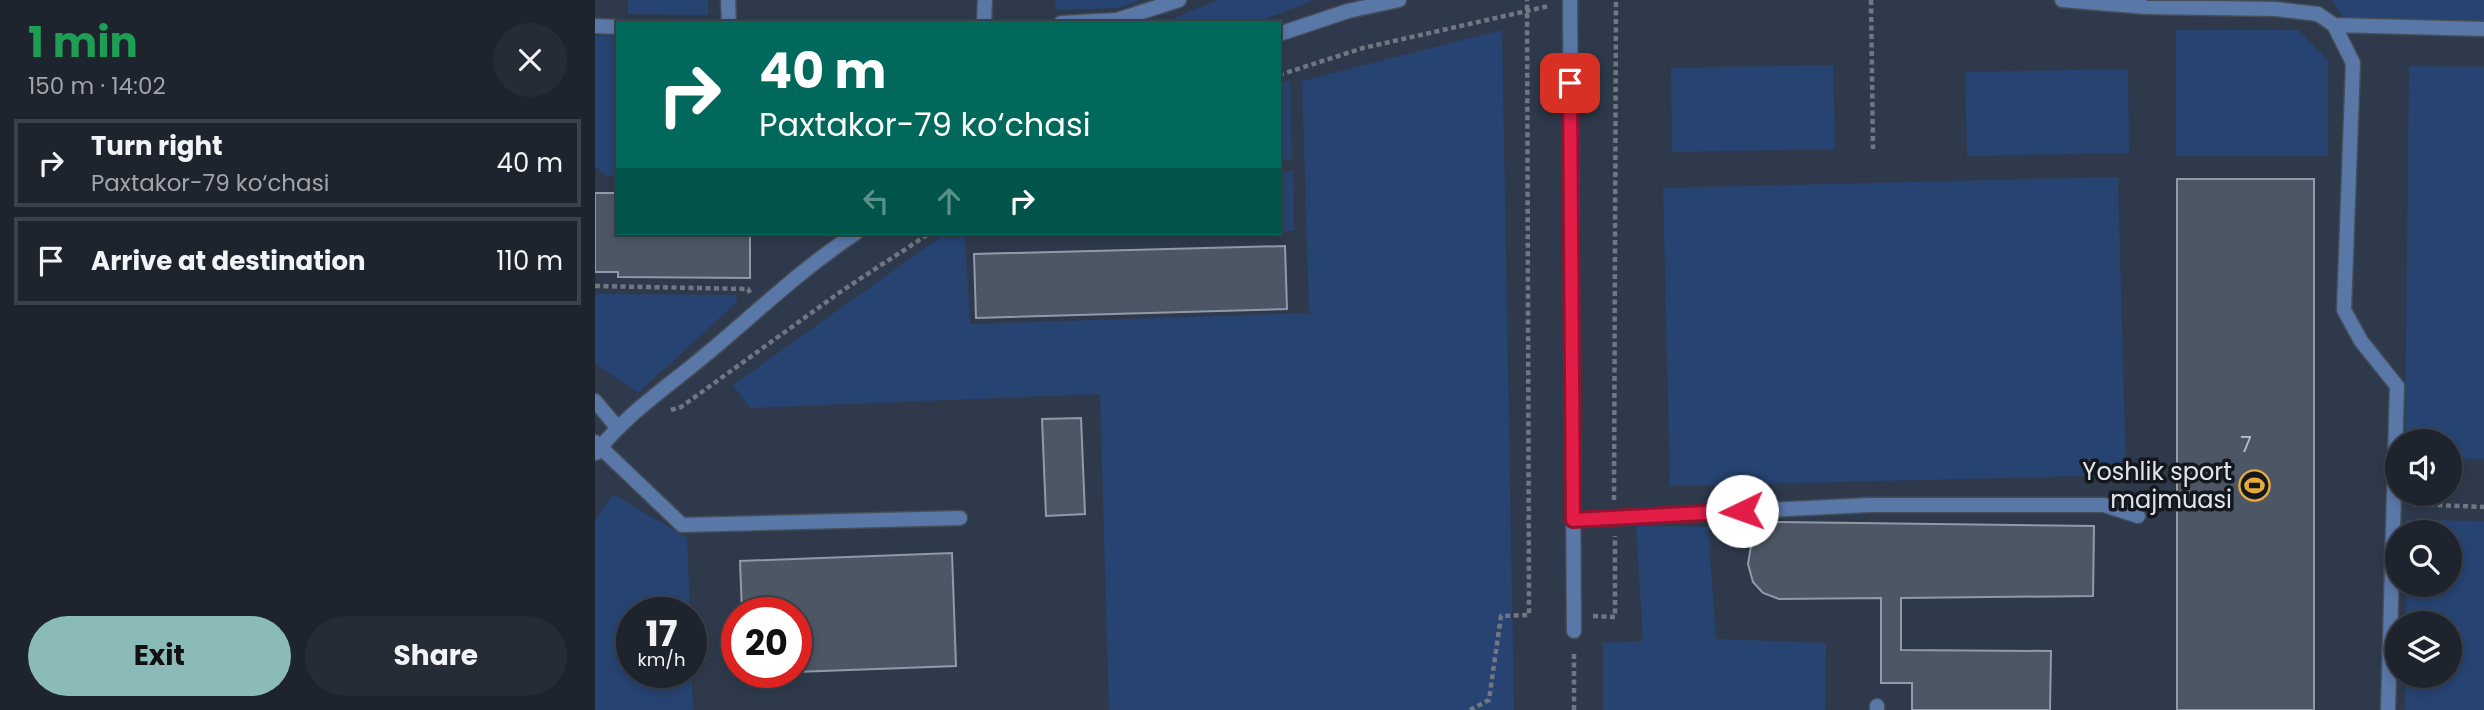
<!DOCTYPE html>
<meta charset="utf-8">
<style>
body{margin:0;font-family:Poppins,sans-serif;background:#262c35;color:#f1f3f6;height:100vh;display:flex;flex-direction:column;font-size:26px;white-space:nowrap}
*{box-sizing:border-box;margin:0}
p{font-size:23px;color:#a1a4aa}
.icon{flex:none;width:38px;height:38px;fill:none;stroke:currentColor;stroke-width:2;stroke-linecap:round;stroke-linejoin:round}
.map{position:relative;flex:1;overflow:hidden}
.details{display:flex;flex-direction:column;background:#1e242d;width:595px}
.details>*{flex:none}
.top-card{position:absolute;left:21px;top:21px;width:665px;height:214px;border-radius:0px;box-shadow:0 4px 10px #0003,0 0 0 2px #3c4149;background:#00695c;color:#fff;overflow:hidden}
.controls{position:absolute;left:1790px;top:429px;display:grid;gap:14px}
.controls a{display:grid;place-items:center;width:77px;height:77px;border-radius:50%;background:#1e242d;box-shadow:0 4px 10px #0003,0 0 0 2px #3c4149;font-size:35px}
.speed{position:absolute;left:21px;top:597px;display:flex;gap:14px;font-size:35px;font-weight:700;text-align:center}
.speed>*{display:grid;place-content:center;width:91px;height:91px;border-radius:50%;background:#1e242d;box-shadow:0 4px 10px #0003,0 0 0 2px #3c4149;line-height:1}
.speed small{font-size:18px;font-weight:400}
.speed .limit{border:10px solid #d22;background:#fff;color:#111}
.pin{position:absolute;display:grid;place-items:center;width:60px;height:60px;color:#fff;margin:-30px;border-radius:14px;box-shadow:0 4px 10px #0006}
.me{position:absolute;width:77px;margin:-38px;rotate:267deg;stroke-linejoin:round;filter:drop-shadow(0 0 5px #0008)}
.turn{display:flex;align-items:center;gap:24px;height:147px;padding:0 28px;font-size:32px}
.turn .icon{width:91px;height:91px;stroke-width:2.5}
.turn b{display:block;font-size:49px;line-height:60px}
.lanes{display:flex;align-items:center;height:66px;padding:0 28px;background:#0003;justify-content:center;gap:35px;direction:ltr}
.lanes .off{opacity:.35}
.round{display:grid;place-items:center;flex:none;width:74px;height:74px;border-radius:37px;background:#262c35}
.head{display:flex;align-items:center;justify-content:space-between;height:119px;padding:0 28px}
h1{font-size:42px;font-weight:700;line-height:52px;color:#1e9e55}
.button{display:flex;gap:14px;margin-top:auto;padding:14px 28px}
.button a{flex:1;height:80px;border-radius:42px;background:#8bbbb9;color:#111;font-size:28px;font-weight:700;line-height:80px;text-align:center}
.button a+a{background:#262c35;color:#f1f3f6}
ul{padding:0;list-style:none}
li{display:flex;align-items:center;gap:21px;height:88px;margin:0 14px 10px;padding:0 14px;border:4px solid #3c4149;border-radius:0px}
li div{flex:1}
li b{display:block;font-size:26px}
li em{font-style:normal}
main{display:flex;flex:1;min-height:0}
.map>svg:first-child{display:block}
</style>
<main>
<section class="details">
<div class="head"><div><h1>1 min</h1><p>150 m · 14:02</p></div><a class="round"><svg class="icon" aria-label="close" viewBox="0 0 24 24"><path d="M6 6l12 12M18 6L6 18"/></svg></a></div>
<ul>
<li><svg class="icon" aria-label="right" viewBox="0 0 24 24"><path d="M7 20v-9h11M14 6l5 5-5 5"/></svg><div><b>Turn right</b><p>Paxtakor-79 ko‘chasi</p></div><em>40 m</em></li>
<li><svg class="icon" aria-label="arrive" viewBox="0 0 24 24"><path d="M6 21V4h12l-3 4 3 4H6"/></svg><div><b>Arrive at destination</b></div><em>110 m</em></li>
</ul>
<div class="button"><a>Exit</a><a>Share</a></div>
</section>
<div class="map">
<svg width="1889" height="710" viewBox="0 0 1889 710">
<rect width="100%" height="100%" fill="#28303c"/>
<path fill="#2e3a4c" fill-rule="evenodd" d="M 0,0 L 1889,0 L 1889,710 L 0,710 ZM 23,23 L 684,23 L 684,233 L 23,233 ZM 1802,441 L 1855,441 L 1855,494 L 1802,494 ZM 1802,532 L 1855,532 L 1855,584 L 1802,584 ZM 37,612 L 96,612 L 96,672 L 37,672 ZM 142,612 L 201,612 L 201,672 L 142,672 ZM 1802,623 L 1855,623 L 1855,676 L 1802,676 Z"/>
<path fill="#274371" d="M 33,0 L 113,0 L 113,15 L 33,14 Z
M 461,0 L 545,0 L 524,8 L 459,10 Z
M 623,0 L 719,0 L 660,23 L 568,23 Z
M 1737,0 L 1889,0 L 1889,23 L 1749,18 Z
M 907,30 L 919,710 L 514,710 L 505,394 L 155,408 L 138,385 L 351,233 L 370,233 L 375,324 L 714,313 L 707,81 Z
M 1581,30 L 1703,30 L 1733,60 L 1733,156 L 1581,156 Z
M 0,36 L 23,36 L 23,176 L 12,176 L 0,166 Z
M 1238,65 L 1240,149 L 1077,152 L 1076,68 Z
M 1814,66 L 1889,67 L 1889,459 L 1855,459 L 1855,441 L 1810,441 Z
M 1533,69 L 1534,153 L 1372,156 L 1370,72 Z
M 695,80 L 697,159 L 684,160 L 684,83 Z
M 684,171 L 698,171 L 699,231 L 684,231 Z
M 1523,177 L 1531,475 L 1075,486 L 1068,188 Z
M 0,294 L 141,295 L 142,302 L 43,393 L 0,363 Z
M 18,494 L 92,538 L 95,612 L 37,612 L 37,672 L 96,672 L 96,665 L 98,710 L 0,710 L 0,520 Z
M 1811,520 L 1889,521 L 1889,710 L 1810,710 L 1810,676 L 1855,676 L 1855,623 L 1811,623 L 1811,585 L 1855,584 L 1855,532 L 1811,532 Z
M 1041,526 L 1113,527 L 1121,639 L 1231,643 L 1230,710 L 1008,710 L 1008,643 L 1048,641 Z"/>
<path fill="#4d5664" stroke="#909aa9" stroke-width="2" d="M 1582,179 L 1719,179 L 1719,710 L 1582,710 Z
M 0,193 L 23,193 L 23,233 L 155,233 L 155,278 L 23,277 L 23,272 L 0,272 Z
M 690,246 L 692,309 L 381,318 L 379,254 Z
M 486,418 L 490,514 L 451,516 L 447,419 Z
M 1179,522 L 1499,526 L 1498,596 L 1306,598 L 1306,650 L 1456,651 L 1455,710 L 1317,710 L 1317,683 L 1286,683 L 1286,598 L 1184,599 L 1168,593 L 1158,582 L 1153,564 L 1156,546 L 1164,531 Z
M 357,553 L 361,666 L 149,674 L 149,672 L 201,672 L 201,612 L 147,612 L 145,561 Z"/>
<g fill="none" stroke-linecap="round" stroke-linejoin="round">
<defs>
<path id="lane" d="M 133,0 L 134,23
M 1467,0 L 1551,7 L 1681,9 L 1723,14 L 1739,25 L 1758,63 L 1749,310 L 1766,341 L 1802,386 L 1793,710
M 389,23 L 390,0
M 466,23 L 522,20 L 584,0
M 1739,25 L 1889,29
M 0,26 L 23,27
M 684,34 L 753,11 L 804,0
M 0,401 L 22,427
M 0,442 L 87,525 L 365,518
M 1,453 C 30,415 71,388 108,357 C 159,315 206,269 261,233
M 978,520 L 1274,505 L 1509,505 L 1543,516
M 1282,706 L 1282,710"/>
<path id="street" d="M 975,0 L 979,631"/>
</defs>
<use href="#lane" stroke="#454d58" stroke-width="17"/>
<use href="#street" stroke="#454d58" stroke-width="17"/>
<path stroke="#707782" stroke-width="4.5" stroke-dasharray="5 3.5" stroke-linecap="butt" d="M 1276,0 L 1278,149
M 684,75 L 768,48 L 954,6
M 0,286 L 153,289 L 155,293
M 76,410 L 86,407 L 248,290 L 335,233
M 1019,500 L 1021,0
M 1817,504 L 1889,507
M 998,616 L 1020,617 L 1020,536
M 875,710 L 894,700 L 906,616 L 934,615 L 932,0
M 979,710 L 979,651"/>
<use href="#lane" stroke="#5977a7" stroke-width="14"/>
<use href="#street" stroke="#5977a7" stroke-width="14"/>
</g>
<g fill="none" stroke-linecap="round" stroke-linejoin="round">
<defs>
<path id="route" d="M 975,83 L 978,520 L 1147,511"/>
</defs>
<use href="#route" stroke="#92132f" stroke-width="18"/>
<use href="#route" stroke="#e11d48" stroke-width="12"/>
</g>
<defs>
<symbol id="stadium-ring" viewBox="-11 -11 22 22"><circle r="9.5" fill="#14181d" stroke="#e8ab37" stroke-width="1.5"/><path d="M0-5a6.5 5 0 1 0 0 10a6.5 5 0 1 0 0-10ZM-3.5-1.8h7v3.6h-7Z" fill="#e8ab37"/></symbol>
</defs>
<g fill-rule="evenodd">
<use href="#stadium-ring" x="1642" y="468" width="35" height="35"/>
</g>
<g text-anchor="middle" stroke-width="7" stroke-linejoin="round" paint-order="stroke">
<g font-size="21" fill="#bac1cb">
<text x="1651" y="452">7</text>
</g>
<g font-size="24" fill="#dfe5ed" stroke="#14181d" text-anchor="end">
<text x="1637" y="480">Yoshlik sport<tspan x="1637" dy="28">majmuasi</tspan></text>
</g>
</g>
</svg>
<div class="controls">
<a><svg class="icon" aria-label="sound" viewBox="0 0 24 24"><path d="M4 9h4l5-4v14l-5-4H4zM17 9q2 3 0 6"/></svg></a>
<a><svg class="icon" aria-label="search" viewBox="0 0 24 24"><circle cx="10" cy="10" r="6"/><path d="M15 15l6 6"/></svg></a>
<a><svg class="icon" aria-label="layers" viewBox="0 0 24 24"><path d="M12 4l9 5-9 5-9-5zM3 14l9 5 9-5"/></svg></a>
</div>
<div class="speed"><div>17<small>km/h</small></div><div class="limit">20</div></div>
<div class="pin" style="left:975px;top:83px;background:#d93025"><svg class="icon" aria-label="arrive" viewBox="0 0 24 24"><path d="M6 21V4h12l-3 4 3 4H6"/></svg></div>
<svg class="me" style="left:1147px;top:511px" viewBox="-20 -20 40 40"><circle r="19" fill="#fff"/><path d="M0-13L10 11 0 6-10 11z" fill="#e11d48"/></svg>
<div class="top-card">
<div class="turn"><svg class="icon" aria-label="right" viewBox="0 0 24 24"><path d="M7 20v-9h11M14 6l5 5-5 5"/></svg><div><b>40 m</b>Paxtakor-79 ko‘chasi</div></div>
<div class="lanes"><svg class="icon off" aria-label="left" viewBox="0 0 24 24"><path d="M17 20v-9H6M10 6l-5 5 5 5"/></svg><svg class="icon off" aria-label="ahead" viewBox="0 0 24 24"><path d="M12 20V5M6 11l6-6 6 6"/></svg><svg class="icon" aria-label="right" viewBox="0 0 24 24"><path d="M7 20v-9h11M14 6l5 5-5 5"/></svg></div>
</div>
</div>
</main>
